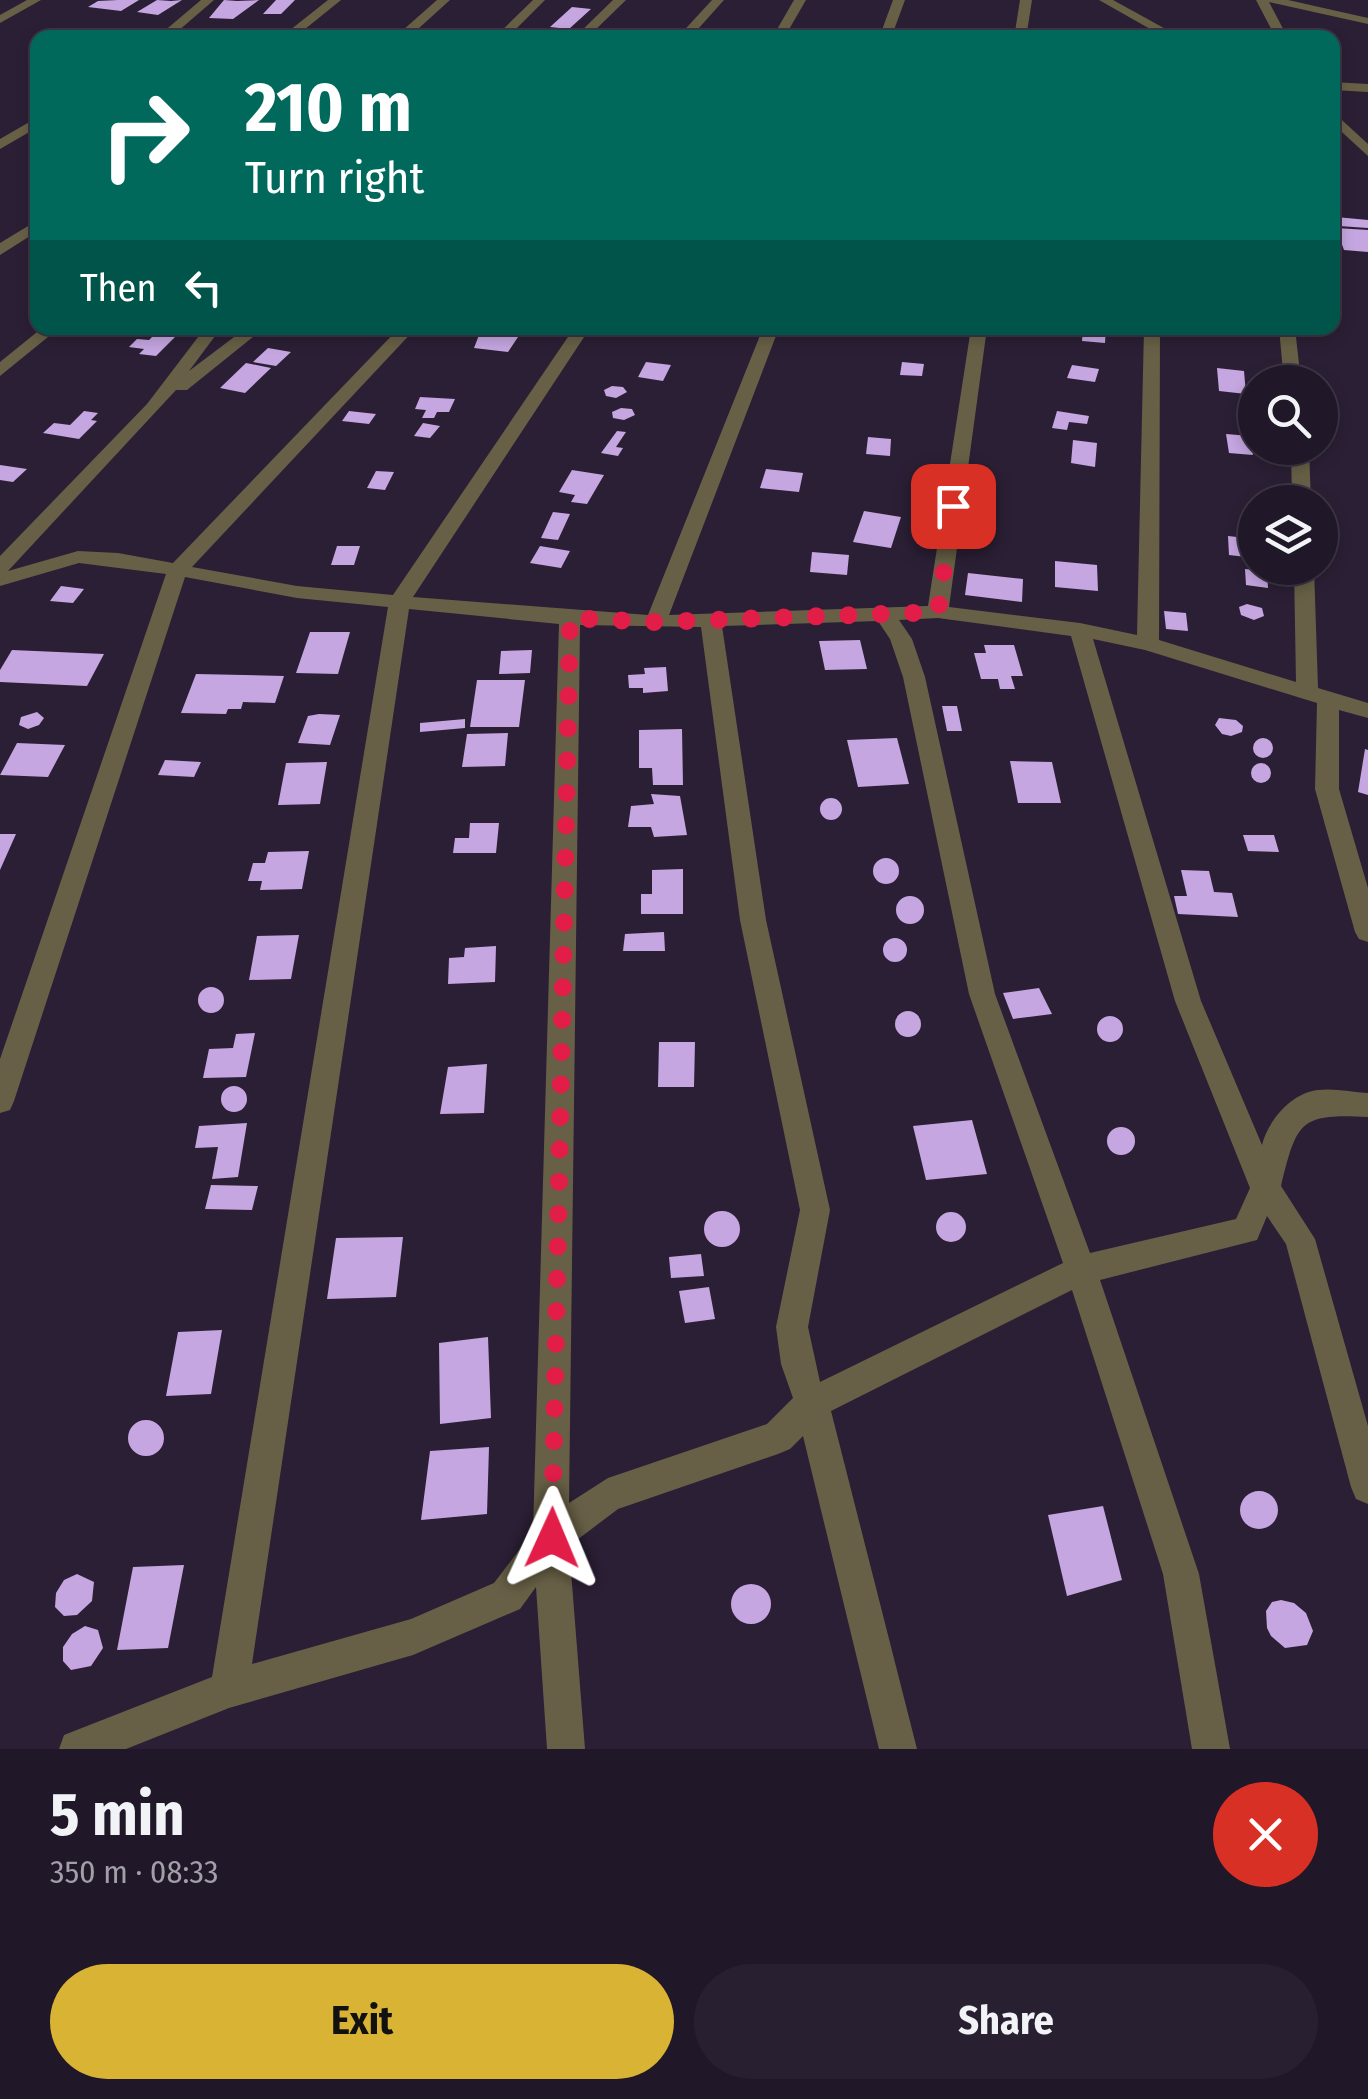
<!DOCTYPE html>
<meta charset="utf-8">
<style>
body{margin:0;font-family:"Fira Sans Condensed",sans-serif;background:#282030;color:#f1f3f6;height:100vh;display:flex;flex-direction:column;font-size:38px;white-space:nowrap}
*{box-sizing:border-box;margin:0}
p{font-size:32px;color:#a29fa8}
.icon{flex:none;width:55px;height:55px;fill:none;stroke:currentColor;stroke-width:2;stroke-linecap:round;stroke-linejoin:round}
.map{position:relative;height:1749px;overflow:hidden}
.side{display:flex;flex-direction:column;background:#201728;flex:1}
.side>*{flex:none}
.top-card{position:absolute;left:30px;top:30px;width:1310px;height:305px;border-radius:20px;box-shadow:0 5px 15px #0003,0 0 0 2px #3d3645;background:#00695c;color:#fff;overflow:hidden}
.tools{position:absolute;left:1238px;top:365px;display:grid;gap:20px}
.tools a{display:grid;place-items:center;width:100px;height:100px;border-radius:50%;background:#201728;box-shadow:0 5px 15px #0003,0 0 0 2px #3d3645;font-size:50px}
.pin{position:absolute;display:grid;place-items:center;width:85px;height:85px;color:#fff;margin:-42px;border-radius:20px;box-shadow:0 5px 15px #0006}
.me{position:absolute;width:110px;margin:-55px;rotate:1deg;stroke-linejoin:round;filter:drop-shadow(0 0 8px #0008)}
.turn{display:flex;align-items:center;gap:35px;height:210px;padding:0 50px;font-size:45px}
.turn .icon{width:130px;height:130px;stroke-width:2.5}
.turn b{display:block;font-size:70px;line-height:85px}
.then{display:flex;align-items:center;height:95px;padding:0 50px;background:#0003;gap:20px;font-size:38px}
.round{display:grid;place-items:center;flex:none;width:105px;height:105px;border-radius:52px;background:#282030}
.overview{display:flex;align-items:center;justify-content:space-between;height:170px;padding:0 50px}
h1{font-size:60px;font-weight:700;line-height:75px}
.cta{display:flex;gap:20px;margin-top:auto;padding:20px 50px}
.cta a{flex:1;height:115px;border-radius:60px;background:#d9b334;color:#111;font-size:40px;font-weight:700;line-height:115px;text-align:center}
.cta a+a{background:#282030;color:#f1f3f6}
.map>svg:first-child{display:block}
</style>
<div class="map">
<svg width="1368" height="1749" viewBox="0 0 1368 1749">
<rect width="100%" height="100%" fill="#2b1f35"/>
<path fill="#c5a6e1" d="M 118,0 L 139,0 L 121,11 L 88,7 L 98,1 Z
M 157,0 L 171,1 L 182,0 L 158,15 L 137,12 Z
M 224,0 L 237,1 L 259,0 L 233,19 L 209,18 Z
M 276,0 L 295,0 L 281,14 L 263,14 Z
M 572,7 L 591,9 L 569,29 L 550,27 Z
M 1336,217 L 1368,220 L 1368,228 L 1339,226 Z
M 1336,228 L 1368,230 L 1368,252 L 1344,250 Z
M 1083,328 L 1106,328 L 1105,343 L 1082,341 Z
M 481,330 L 520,334 L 508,352 L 474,348 Z
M 155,334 L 176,336 L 156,356 L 139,354 L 144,349 L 129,347 L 137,339 L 149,340 Z
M 268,348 L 291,352 L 276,366 L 253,362 Z
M 646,362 L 671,365 L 663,381 L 638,377 Z
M 902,362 L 924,364 L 922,376 L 900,375 Z
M 246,363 L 271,368 L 245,393 L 220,388 Z
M 1072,365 L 1099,369 L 1095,382 L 1067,378 Z
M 1217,368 L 1244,371 L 1246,394 L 1219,391 Z
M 612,386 L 623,387 L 627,392 L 616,398 L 606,396 L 604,390 Z
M 420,397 L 455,399 L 449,412 L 437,412 L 434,418 L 422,418 L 426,410 L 415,409 Z
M 621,408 L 632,409 L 635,415 L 624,420 L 613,418 L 612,412 Z
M 84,411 L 98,413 L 91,420 L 97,421 L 79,439 L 43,433 L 54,423 L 70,425 Z
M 349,411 L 376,414 L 369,424 L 342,421 Z
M 1057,411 L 1089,416 L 1087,424 L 1069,422 L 1067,430 L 1052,428 Z
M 423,423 L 440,426 L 430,438 L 414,436 Z
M 617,431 L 626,432 L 616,447 L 623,448 L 618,456 L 601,453 Z
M 1226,434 L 1250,436 L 1253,455 L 1229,453 Z
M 868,437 L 891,439 L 890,456 L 866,454 Z
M 1073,440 L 1097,443 L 1095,467 L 1071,463 Z
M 0,465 L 27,469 L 13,482 L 0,480 Z
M 766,469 L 803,473 L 799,492 L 760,488 Z
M 572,470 L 604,475 L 587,504 L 571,502 L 575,495 L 559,492 Z
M 376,471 L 394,472 L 385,490 L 367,488 Z
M 864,511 L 901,517 L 891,548 L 853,542 Z
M 553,512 L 570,514 L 558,540 L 541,538 Z
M 1228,536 L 1255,539 L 1255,558 L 1229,555 Z
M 337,546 L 360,546 L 354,565 L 331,565 Z
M 540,546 L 570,551 L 561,568 L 530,563 Z
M 812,552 L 849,555 L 847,575 L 810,572 Z
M 1055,561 L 1097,565 L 1098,591 L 1055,587 Z
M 1245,569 L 1267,571 L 1268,588 L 1246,585 Z
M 968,573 L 1023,579 L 1022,602 L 965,595 Z
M 61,586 L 84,589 L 73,603 L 50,601 Z
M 1247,604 L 1262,608 L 1264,616 L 1254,620 L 1241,615 L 1239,607 Z
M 1164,611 L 1186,613 L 1188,631 L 1166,629 Z
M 310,632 L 350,632 L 338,674 L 296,673 Z
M 860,640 L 867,669 L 825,670 L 819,641 Z
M 984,645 L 1014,645 L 1023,676 L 1011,676 L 1015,689 L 1000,689 L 998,679 L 981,679 L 974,653 L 986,653 Z
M 12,650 L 104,654 L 87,686 L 0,682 L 0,670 Z
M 532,650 L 530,673 L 499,674 L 501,651 Z
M 666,667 L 668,691 L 643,693 L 643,688 L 629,688 L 628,675 L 645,674 L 644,668 Z
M 196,674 L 284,676 L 275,703 L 243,702 L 241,709 L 228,709 L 226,714 L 181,713 Z
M 477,680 L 525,680 L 519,727 L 470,727 Z
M 942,706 L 957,706 L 962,731 L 947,731 Z
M 37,712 L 44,718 L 39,725 L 28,729 L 19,725 L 21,717 Z
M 319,714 L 340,715 L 330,745 L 298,743 L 308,716 Z
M 1219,718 L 1236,720 L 1243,726 L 1242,732 L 1231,736 L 1222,734 L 1215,725 Z
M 465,719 L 465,728 L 420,732 L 420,723 Z
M 682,729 L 683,785 L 653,785 L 652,768 L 639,768 L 639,730 Z
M 508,733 L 505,766 L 462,767 L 467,734 Z
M 897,738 L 909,784 L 858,787 L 847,740 Z
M1253 748a10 10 0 1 1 20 0a10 10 0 1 1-20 0Z
M 17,743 L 65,745 L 48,777 L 0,775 Z
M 1365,749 L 1368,750 L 1368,795 L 1358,792 Z
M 165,760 L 201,762 L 194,777 L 158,775 Z
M 1010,761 L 1052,762 L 1061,803 L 1018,803 Z
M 327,762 L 320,804 L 278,805 L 286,763 Z
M1251 773a10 10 0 1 1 20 0a10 10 0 1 1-20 0Z
M 651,794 L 680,796 L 687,835 L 654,837 L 651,827 L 628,827 L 631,806 L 654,804 Z
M820 809a11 11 0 1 1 22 0a11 11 0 1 1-22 0Z
M 470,823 L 499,823 L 496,853 L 453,853 L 455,838 L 469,838 Z
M 0,834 L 16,834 L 0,870 Z
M 1243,835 L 1274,835 L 1279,852 L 1248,851 Z
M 309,851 L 302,889 L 260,890 L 262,881 L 248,881 L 253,863 L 265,863 L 268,852 Z
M873 871a13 13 0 1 1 26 0a13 13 0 1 1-26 0Z
M 683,869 L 683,914 L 641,914 L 641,894 L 652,894 L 652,870 Z
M 1181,870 L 1209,871 L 1214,892 L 1232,893 L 1238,917 L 1178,914 L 1174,896 L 1187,896 Z
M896 910a14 14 0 1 1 28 0a14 14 0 1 1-28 0Z
M 664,932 L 665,951 L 623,951 L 625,934 Z
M 299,935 L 291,979 L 249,980 L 257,936 Z
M883 950a12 12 0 1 1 24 0a12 12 0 1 1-24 0Z
M 496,946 L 495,982 L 448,984 L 449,958 L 464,957 L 465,948 Z
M198 1000a13 13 0 1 1 26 0a13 13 0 1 1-26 0Z
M 1039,988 L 1052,1014 L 1013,1019 L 1003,993 Z
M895 1024a13 13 0 1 1 26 0a13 13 0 1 1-26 0Z
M1097 1029a13 13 0 1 1 26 0a13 13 0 1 1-26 0Z
M 255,1033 L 246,1077 L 203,1078 L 209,1049 L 233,1048 L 236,1034 Z
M 659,1042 L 695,1042 L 694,1087 L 658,1087 Z
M 487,1064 L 484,1113 L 440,1114 L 448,1067 Z
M221 1099a13 13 0 1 1 26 0a13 13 0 1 1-26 0Z
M 972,1120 L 987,1174 L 926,1180 L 913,1126 Z
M 247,1123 L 238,1177 L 212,1179 L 218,1147 L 195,1148 L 199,1126 Z
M1107 1141a14 14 0 1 1 28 0a14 14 0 1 1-28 0Z
M 211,1185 L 258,1186 L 252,1210 L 205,1209 Z
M704 1229a18 18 0 1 1 36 0a18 18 0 1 1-36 0Z
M936 1227a15 15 0 1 1 30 0a15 15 0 1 1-30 0Z
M 403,1237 L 396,1297 L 327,1299 L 336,1238 Z
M 701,1254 L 704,1276 L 671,1278 L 669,1257 Z
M 709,1287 L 715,1319 L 685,1323 L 679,1291 Z
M 222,1330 L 211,1394 L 166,1396 L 178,1332 Z
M 488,1337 L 491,1418 L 440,1424 L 439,1343 Z
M128 1438a18 18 0 1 1 36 0a18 18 0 1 1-36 0Z
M 489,1447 L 487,1514 L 421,1520 L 430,1451 Z
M1240 1510a19 19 0 1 1 38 0a19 19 0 1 1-38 0Z
M 1103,1506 L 1122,1580 L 1067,1596 L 1048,1515 Z
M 184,1565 L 168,1648 L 117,1650 L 133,1567 Z
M 77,1574 L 94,1582 L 92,1601 L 77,1615 L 64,1616 L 55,1607 L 56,1593 L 64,1580 Z
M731 1604a20 20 0 1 1 40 0a20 20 0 1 1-40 0Z
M 1281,1600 L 1294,1603 L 1306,1613 L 1313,1631 L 1307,1645 L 1285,1648 L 1271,1636 L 1267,1628 L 1266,1611 L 1272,1602 Z
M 85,1626 L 98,1630 L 103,1648 L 91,1666 L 71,1670 L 63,1661 L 63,1647 L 72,1634 Z"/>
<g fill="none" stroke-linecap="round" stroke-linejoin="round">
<path fill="#686046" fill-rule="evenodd" d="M 27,0 L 41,0 L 0,23 L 0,15 Z
M 201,0 L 214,0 L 170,38 L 156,38 Z
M 328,0 L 341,0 L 294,38 L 280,38 Z
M 437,0 L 450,0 L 408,38 L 394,38 Z
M 533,0 L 545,0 L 507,38 L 494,38 Z
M 613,0 L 626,0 L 587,38 L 574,38 Z
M 712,0 L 724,0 L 690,38 L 677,38 Z
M 794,0 L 806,0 L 784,38 L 772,38 Z
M 893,0 L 905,0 L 891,38 L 879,38 Z
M 1020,0 L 1032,0 L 1026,38 L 1014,38 Z
M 1099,0 L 1113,0 L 1182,38 L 1166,38 Z
M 1256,0 L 1288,0 L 1368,18 L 1368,24 L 1269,2 L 1288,38 L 1276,38 Z
M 1332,82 L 1368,84 L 1368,92 L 1332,90 Z
M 1332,111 L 1368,144 L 1368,156 L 1332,123 Z
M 38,117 L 38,127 L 0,149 L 0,139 Z
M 38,220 L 38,231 L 0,255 L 0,243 Z
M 42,328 L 59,328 L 0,376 L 0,362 Z
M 205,328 L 221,328 L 189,371 L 246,328 L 264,328 L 187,390 L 176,390 L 8,571 L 78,551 L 118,553 L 173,563 L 399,328 L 416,328 L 192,567 L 297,586 L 393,595 L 574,328 L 590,328 L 413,597 L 648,615 L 763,328 L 779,328 L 669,615 L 928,606 L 971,328 L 987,328 L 949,607 L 1080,623 L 1137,635 L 1144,328 L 1160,328 L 1159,640 L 1296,682 L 1294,568 L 1314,568 L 1318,688 L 1368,703 L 1368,718 L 1339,710 L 1339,789 L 1368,888 L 1368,942 L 1359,939 L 1355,932 L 1315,789 L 1317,703 L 1145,650 L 1093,639 L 1201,1001 L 1262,1145 C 1268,1121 1291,1093 1318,1090 C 1334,1088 1352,1092 1368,1093 L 1368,1117 C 1299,1113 1297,1122 1281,1186 L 1315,1239 L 1368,1426 L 1368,1504 L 1356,1499 L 1351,1487 L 1286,1244 L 1267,1216 L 1257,1240 L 1100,1280 L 1199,1574 L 1230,1749 L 1192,1749 L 1163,1574 L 1072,1290 L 831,1411 L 917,1749 L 879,1749 L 803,1436 L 790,1449 L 778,1454 L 618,1509 L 569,1546 L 585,1749 L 547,1749 L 536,1587 L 520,1609 L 413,1655 L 229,1708 L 126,1749 L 59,1749 L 64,1735 L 212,1677 L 388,607 L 297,598 L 185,577 L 14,1101 L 10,1110 L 0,1113 L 0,1059 L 166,574 L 79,563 L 0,586 L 0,556 L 147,404 ZM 409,609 L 559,624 L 533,1532 L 494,1583 L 411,1619 L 252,1664 ZM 938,618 L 1071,636 L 1175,1001 L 1250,1188 L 1236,1219 L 1090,1253 L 995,994 L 925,677 L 912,639 L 899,620 ZM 878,621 L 890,639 L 903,677 L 969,994 L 1063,1263 L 820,1382 L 808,1327 L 830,1210 L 766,920 L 722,626 ZM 580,625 L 701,627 L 740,920 L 800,1210 L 776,1327 L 781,1364 L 793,1398 L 767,1424 L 608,1478 L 569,1503 Z
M 1279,328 L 1295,328 L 1301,382 L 1284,382 Z
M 1291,448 L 1309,448 L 1311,502 L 1292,502 Z"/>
</g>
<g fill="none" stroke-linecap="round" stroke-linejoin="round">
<path stroke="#e11d48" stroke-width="18" stroke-dasharray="0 32.4" d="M 552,1538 L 570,618 L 656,622 L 938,612 L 953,506"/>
</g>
</svg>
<div class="tools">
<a><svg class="icon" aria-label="search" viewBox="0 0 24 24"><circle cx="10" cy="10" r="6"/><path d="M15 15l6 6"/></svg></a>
<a><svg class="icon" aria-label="layers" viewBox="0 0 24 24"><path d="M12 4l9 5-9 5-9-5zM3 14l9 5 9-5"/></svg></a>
</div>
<div class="pin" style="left:953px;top:506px;background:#d93025"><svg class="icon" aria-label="arrive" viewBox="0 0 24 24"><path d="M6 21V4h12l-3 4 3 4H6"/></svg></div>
<svg class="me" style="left:552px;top:1538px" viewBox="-20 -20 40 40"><path d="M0-17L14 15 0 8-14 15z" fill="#e11d48" stroke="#fff" stroke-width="4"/></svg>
<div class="top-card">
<div class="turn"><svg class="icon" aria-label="right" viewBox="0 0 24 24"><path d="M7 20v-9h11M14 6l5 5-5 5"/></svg><div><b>210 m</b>Turn right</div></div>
<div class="then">Then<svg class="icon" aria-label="left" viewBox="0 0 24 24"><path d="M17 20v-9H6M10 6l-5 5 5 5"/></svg></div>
</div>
</div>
<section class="side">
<div class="overview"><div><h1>5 min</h1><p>350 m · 08:33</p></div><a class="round" style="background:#d93025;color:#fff"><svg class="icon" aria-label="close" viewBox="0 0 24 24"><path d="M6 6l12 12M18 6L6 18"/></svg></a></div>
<div class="cta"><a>Exit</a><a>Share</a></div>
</section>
